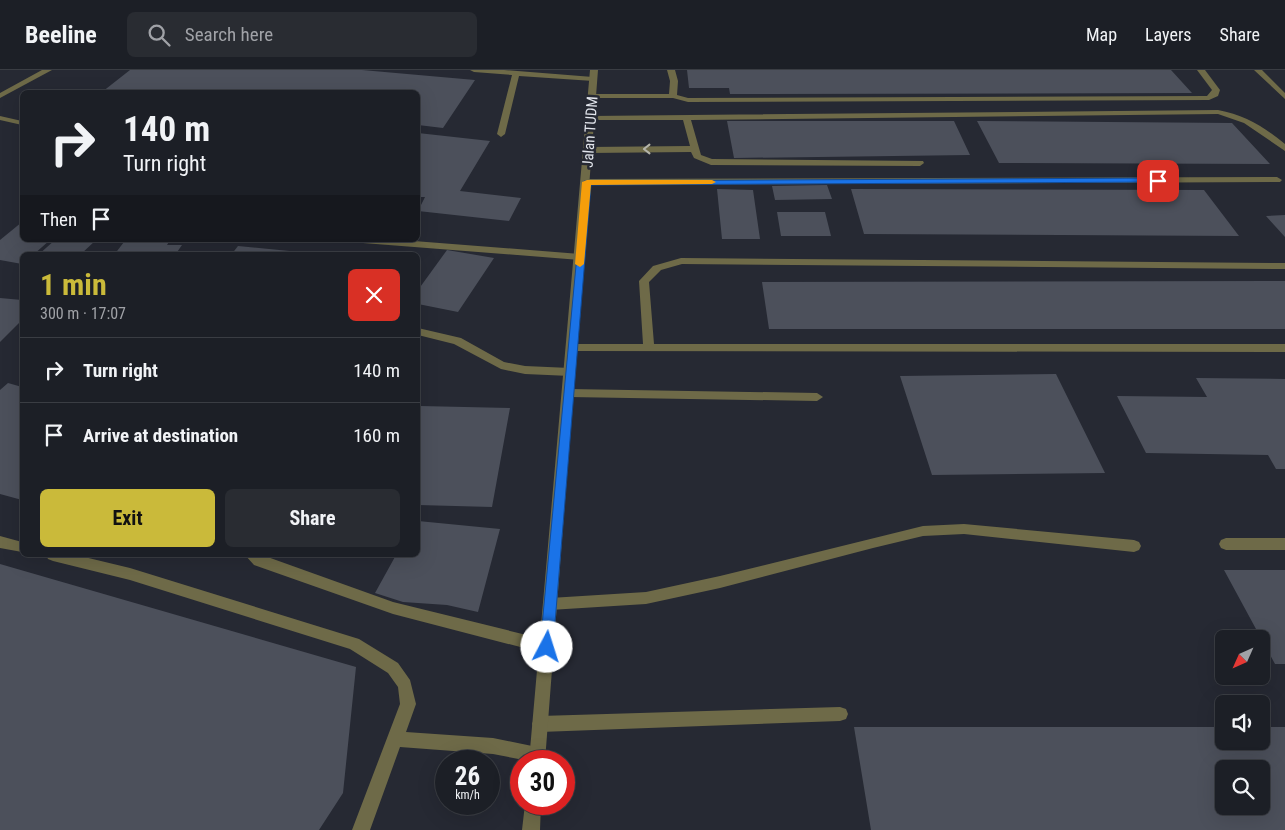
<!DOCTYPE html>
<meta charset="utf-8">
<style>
body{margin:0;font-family:"Roboto Condensed",sans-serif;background:#292c32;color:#f1f3f6;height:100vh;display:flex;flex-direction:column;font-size:19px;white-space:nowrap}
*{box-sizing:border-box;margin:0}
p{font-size:16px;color:#a0a2a7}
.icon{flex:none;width:28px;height:28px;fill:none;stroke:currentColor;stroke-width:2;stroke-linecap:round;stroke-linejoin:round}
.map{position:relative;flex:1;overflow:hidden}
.side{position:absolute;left:20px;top:182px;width:400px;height:305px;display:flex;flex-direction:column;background:#1c1f26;border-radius:8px;box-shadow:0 5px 20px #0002,0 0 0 1px #3a3d43}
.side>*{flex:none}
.guide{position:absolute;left:20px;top:20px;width:400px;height:152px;border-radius:8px;box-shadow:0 5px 20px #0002,0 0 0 1px #3a3d43;background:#1c1f26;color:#f1f3f6;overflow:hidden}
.needle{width:32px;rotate:225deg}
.fabs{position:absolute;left:1215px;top:560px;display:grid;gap:10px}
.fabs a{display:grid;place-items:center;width:55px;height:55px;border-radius:8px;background:#1c1f26;box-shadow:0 5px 20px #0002,0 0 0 1px #3a3d43;font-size:25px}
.speed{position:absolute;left:435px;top:680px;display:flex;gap:10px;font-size:25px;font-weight:700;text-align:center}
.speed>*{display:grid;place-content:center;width:65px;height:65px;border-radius:50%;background:#1c1f26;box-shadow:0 5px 20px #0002,0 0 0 1px #3a3d43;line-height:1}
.speed small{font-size:12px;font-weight:400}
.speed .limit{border:8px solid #d22;background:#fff;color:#111}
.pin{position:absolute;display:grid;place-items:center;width:42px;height:42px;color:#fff;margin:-21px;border-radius:10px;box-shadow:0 2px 8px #0006}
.me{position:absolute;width:55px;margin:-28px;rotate:5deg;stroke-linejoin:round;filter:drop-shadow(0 0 4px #0008)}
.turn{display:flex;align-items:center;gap:18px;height:105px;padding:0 20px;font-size:22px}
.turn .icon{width:65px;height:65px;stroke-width:2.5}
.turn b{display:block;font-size:35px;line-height:42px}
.then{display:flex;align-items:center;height:48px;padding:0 20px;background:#0003;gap:10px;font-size:19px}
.round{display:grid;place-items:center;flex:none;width:52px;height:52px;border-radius:8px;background:#292c32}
.overview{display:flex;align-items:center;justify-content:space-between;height:85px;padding:0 20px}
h1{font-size:30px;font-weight:700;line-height:38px;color:#caba3a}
.action{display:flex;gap:10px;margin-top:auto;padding:10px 20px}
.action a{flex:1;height:58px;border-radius:8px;background:#caba3a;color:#111;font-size:20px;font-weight:700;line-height:58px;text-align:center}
.action a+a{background:#292c32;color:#f1f3f6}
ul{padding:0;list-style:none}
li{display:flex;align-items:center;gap:15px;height:65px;padding:0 20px;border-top:1px solid #3a3d43}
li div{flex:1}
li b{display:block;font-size:19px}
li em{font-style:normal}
header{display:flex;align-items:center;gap:30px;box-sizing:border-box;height:70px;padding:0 25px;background:#1c1f26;border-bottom:1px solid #3a3d43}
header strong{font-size:24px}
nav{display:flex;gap:28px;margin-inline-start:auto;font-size:18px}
.search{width:350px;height:45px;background:#292c32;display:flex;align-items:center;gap:12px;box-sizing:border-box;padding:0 18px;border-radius:8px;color:#a0a2a7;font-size:19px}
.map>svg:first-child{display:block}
</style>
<header>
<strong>Beeline</strong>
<div class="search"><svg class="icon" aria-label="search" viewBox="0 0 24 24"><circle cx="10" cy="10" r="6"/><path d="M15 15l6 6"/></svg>Search here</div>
<nav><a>Map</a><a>Layers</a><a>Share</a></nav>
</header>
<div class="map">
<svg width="1285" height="760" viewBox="0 0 1285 760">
<rect width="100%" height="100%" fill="#262933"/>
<path fill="#4c505b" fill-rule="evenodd" d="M 130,0 L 362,0 L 475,10 L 443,58 L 418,55 L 418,22 L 102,22 Z
M 687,0 L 1171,0 L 1192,23 L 730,24 L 729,18 L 689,18 Z
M 727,51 L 954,51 L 970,85 L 734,88 Z
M 977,51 L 1232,53 L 1270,94 L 999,93 Z
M 418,63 L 490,71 L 460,121 L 521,128 L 509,151 L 418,141 L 425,127 L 418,127 Z
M 827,115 L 832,129 L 775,130 L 772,116 Z
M 717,119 L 753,120 L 760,169 L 722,169 Z
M 851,119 L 1204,120 L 1239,166 L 864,164 Z
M 777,142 L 825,142 L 831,166 L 781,166 Z
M 1285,145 L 1285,167 L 1266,146 Z
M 22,152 L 22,170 L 50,170 L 33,185 L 22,185 L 22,194 L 0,190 L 0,170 Z
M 55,170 L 96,170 L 80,185 L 38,185 Z
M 133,170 L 170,170 L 167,175 L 182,175 L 175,185 L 114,185 L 124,172 L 131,172 Z
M 238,176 L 320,184 L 320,185 L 231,185 Z
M 447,180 L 494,188 L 458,242 L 418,234 L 418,220 Z
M 1285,211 L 1285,259 L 769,259 L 762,212 Z
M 0,228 L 22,230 L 22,250 L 0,272 Z
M 1056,304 L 1105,403 L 932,405 L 900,306 Z
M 1196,308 L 1285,309 L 1285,399 L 1276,399 L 1268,385 L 1146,383 L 1117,326 L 1207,327 Z
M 8,313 L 22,317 L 22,430 L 0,424 L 0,320 Z
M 420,336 L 510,338 L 492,437 L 418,435 L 418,345 Z
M 418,451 L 500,459 L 478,542 L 447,535 L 403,532 L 375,523 L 396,485 L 418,485 Z
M 0,494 L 356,597 L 343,723 L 319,760 L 0,760 Z
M 1224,500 L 1285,500 L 1285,594 L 1275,594 Z
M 854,657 L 1224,657 L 1224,671 L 1261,671 L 1261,657 L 1285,657 L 1285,760 L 871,760 ZM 1224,699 L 1261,699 L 1261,736 L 1224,736 Z"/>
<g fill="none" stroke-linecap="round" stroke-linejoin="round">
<path fill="#6e6a48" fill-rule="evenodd" d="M 470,0 L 504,0 L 593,7 L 597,9 L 593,11 L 519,6 L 505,64 L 501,67 L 497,64 L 512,5 L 474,2 Z
M 667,0 L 675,0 L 678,11 L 677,25 L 688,28 L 1207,26 L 1212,20 L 1197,0 L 1205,0 L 1220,20 L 1218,26 L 1209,30 L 688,32 L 673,28 L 592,28 L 588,26 L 592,24 L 669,24 L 670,11 Z
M 1218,40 C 1245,45 1264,57 1285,74 L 1285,81 L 1244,53 L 1218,44 L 691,50 L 701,85 L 712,89 L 923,91 L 924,93 L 920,96 L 711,95 L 694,88 L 691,82 L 589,83 L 585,80 L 589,77 L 690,76 L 683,50 L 587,50 L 587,46 L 590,46 Z
M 0,46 L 22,51 L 22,55 L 0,50 Z
M 1277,107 L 1282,110 L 1280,112 L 587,115 L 582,112 L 587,109 Z
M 358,170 L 401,170 L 580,184 L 585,187 L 580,190 L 363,173 Z
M 681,188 L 1285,193 L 1285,199 L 682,194 L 661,200 L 649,212 L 654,274 L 1285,274 L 1285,282 L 569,281 L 567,278 L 573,274 L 643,274 L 639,211 L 653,196 Z
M 418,258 L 461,268 L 504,292 L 525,296 L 570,298 L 576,302 L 570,306 L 525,304 L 501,299 L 454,274 L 418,265 Z
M 569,319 L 817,323 L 823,327 L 817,331 L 569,327 L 563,323 Z
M 964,454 L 1134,470 L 1139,472 L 1141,476 L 1139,480 L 1134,482 L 964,464 L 923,466 L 873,478 L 720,518 L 646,534 L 550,540 L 545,538 L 543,534 L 545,530 L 550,528 L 646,522 L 720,506 L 923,456 Z
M 0,466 L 22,472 L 22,482 L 0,478 Z
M 1226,468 L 1285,468 L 1285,480 L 1226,480 L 1221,478 L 1219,474 L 1221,470 Z
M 46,485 L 76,485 L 130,498 L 359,569 L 398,593 L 410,610 L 416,634 L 406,662 L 493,668 L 537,677 L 543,679 L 545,685 L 541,691 L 529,691 L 493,684 L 400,677 L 370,760 L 352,760 L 400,634 L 398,617 L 388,603 L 350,579 L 130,510 L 53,491 L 48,489 Z
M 245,485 L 262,485 L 393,532 L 547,570 L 552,572 L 555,577 L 552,582 L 547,584 L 393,544 L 254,495 Z
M 840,637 L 846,639 L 848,644 L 846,649 L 840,651 L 540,662 L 534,659 L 532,654 L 534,649 L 540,646 Z"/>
<path fill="#6e6a48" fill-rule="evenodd" d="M 42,0 L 52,0 L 0,28 L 0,23 Z
M 590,0 L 598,0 L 545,691 L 529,691 Z
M 1254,0 L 1262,0 L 1285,23 L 1285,29 Z
M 525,734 L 541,734 L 540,760 L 522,760 Z"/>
</g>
<defs><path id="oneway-chevron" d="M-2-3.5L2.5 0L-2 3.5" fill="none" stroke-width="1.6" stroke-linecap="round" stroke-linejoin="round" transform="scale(1.25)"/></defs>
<use stroke="#b4b4aa" href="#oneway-chevron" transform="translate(647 79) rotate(180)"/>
<path fill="#1a73e8" stroke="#114b97" d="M 1158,108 L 1161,109 L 1161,112 L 591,115 L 553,577 L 551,581 L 547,583 L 542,581 L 540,577 L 584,111 Z"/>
<path fill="#f59e0b" d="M 587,110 L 712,110 L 716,112 L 712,114 L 591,115 L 584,194 L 580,197 L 575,194 L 582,112 Z"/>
<g text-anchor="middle" stroke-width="5" stroke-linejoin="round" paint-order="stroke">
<g font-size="15" fill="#e2e5ec" stroke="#262933">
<text transform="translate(590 62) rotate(-86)" y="5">Jalan TUDM</text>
</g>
</g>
</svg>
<div class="fabs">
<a><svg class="needle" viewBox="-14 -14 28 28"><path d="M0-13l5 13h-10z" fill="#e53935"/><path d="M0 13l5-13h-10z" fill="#a0a2a7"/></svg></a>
<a><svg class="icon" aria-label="sound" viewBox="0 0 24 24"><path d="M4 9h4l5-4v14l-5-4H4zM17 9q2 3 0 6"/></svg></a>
<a><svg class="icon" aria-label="search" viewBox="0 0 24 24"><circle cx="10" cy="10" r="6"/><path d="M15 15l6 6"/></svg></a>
</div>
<div class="speed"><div>26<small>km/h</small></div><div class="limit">30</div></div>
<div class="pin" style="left:1158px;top:111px;background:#d93025"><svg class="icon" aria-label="arrive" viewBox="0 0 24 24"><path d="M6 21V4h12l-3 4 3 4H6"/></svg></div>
<svg class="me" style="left:547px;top:577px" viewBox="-20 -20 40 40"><circle r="19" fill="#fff"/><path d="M0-13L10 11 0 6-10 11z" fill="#1a73e8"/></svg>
<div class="guide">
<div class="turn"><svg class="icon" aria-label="right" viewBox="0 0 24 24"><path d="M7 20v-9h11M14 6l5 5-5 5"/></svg><div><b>140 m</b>Turn right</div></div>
<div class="then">Then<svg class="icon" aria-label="arrive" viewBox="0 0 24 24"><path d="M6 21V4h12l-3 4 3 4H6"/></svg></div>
</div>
<section class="side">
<div class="overview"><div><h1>1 min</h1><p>300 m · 17:07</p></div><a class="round" style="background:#d93025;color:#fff"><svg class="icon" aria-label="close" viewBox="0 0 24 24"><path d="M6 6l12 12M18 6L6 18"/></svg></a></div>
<ul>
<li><svg class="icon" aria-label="right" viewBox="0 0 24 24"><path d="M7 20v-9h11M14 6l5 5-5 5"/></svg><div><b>Turn right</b></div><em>140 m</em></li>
<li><svg class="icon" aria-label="arrive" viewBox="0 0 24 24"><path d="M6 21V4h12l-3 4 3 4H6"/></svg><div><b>Arrive at destination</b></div><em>160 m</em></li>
</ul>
<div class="action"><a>Exit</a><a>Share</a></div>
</section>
</div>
